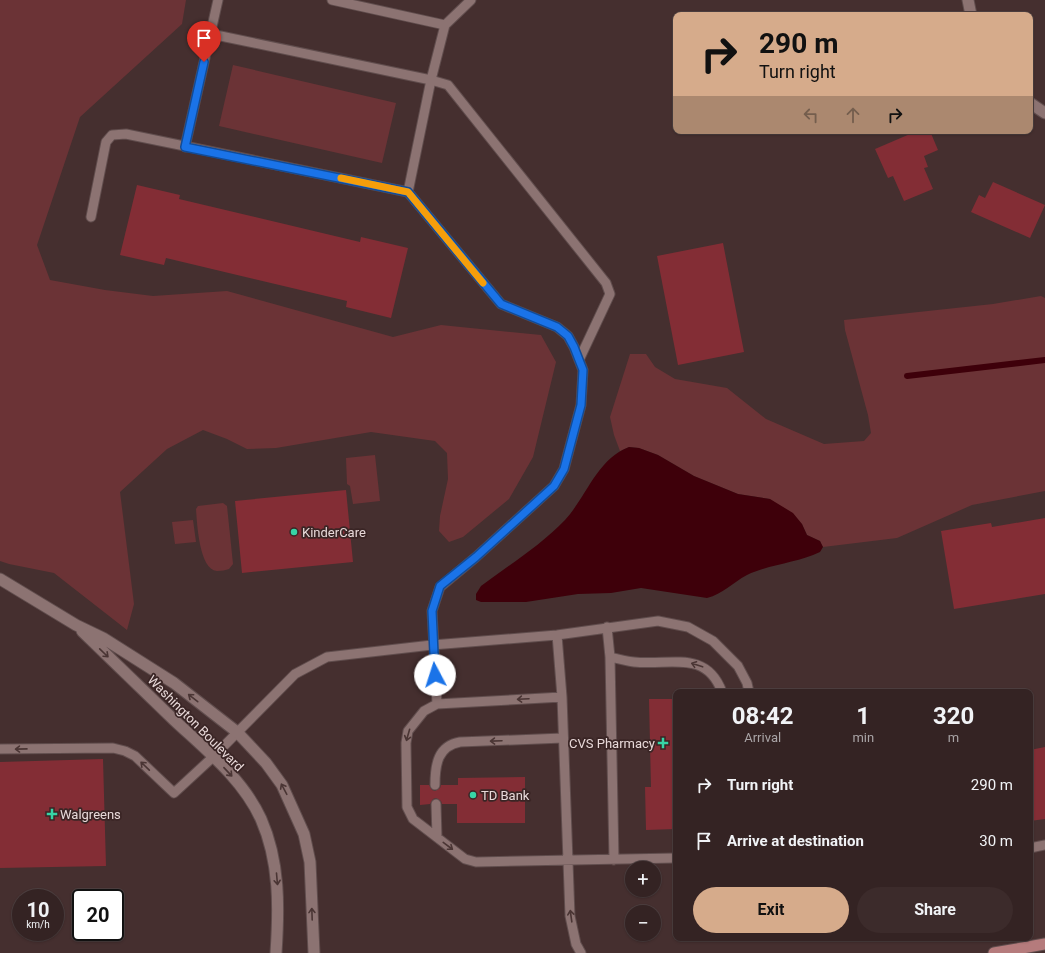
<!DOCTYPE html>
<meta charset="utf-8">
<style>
body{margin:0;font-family:Roboto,sans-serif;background:#3c2b2b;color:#f1f3f6;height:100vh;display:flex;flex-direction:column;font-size:15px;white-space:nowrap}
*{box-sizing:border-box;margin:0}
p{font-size:13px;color:#a9a4a6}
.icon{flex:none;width:22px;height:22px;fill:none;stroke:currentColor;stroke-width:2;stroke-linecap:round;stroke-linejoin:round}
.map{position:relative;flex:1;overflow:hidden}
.drawer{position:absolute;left:673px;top:689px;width:360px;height:252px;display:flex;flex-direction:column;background:#342323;border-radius:8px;box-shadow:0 1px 3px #0004,0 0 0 1px #4e4041}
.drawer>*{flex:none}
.top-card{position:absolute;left:673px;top:12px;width:360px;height:122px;border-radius:8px;box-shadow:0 1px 3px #0004,0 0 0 1px #4e4041;background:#d6ab8b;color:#111;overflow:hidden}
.buttons{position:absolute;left:625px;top:861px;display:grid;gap:8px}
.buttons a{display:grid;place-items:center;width:36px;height:36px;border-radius:50%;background:#342323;box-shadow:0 1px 3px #0004,0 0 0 1px #4e4041;font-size:20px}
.speed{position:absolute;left:12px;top:889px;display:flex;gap:8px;font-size:20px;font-weight:700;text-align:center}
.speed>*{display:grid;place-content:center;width:52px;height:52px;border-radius:50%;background:#342323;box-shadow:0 1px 3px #0004,0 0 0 1px #4e4041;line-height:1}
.speed small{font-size:10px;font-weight:400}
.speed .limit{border:2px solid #111;border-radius:6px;background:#fff;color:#111}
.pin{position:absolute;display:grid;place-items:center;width:34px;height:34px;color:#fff;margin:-41px -17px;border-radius:50% 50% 50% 0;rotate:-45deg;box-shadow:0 0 4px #0007}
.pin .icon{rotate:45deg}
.me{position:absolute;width:44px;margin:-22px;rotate:355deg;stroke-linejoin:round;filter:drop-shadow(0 0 3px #0008)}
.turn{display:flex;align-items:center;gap:14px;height:84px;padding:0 20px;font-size:18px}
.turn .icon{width:52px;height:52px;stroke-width:2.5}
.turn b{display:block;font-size:28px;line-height:34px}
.lanes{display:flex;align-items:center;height:38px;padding:0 20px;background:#0003;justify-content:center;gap:20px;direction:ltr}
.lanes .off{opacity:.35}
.eta{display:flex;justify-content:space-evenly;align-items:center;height:68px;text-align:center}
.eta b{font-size:24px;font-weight:700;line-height:28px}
.cta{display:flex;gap:8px;margin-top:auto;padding:8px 20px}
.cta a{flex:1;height:46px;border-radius:24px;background:#d6ab8b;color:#111;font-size:16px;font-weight:700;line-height:46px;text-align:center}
.cta a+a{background:#3c2b2b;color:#f1f3f6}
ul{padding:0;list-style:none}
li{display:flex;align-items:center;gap:12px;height:56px;padding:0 20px}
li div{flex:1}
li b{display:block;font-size:15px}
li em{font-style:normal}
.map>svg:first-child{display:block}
</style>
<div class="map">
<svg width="1045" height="953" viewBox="0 0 1045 953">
<rect width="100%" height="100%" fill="#452f2f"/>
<path fill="#6b3336" d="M 0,0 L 186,0 L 182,24 L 80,117 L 37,245 L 50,280 L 105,290 L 153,296 L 227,291 L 393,337 L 441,325 L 541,335 L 556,362 L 533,457 L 509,499 L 463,537 L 449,542 L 439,531 L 440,516 L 448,479 L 447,453 L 435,441 L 371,432 L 276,448 L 247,449 L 227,439 L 203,430 L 167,449 L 120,492 L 134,604 L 127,630 L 54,573 L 9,564 L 0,561 Z
M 233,65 L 396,103 L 382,163 L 219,126 Z
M 1041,296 L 1045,298 L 1045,491 L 972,505 L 897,538 L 823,547 L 820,541 L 807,535 L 802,524 L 770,499 L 738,494 L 694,476 L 658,455 L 639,448 L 629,447 L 620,451 L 614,435 L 610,417 L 630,354 L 646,354 L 655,367 L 675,379 L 727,388 L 766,419 L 824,444 L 864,441 L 871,433 L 868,415 L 845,330 L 844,320 L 993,304 Z
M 375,455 L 380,501 L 353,504 L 350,486 L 347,484 L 346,458 Z
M 223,503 L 227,506 L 233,564 L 229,569 C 226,570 221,571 217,571 C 199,570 197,522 196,509 L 198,506 Z
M 193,520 L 196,542 L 175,544 L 172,522 Z"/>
<path fill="#3e000a" d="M 629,447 L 639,448 L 658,455 L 694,476 L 738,494 L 770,499 L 793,513 L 802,524 L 807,535 L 820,541 L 823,547 L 820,552 C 797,563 770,564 747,575 C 732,583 723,594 707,598 L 641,588 L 611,593 L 578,594 L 526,602 L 481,602 L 476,600 L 476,594 L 481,586 C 509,565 540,546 565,520 C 587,496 597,459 629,447 Z"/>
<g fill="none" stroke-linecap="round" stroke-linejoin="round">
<path stroke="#3e000a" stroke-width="6" d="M 907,376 L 1045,360"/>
</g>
<path fill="#832d35" d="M 917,131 L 930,131 L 938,150 L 924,156 L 928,167 L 924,168 L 933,189 L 904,201 L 893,176 L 888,178 L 875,149 Z
M 993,182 L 1045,205 L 1030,238 L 971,212 L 979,195 L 985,198 Z
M 137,185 L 180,195 L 179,199 L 360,242 L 361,237 L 408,248 L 391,318 L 346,307 L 347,301 L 166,258 L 164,265 L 120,255 Z
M 723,243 L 744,352 L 678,365 L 657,256 Z
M 346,490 L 353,562 L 242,573 L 235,501 Z
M 1045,518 L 1045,594 L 954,609 L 941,531 L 991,523 L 992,527 Z
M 649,699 L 676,699 L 676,829 L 646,830 L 645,787 L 651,787 Z
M 1045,747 L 1045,819 L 1030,821 L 1030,750 Z
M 103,759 L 106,866 L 0,868 L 0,762 Z
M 525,777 L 525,823 L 457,823 L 457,804 L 442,804 L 441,801 L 436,798 L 433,799 L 430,804 L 420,805 L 420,785 L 429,785 L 432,790 L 435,791 L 440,788 L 441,785 L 458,785 L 458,778 Z"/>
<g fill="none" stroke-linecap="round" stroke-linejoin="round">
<defs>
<path id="service" d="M 332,0 L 445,25
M 211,34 L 431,80 L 448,85 L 606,283 L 610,294 L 579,360
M 185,147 L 218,0
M 408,192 L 431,80 L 445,25 L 471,0
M 91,217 L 106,142 L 112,135 L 126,134 L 408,192 L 501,304 L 557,327 L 568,336 L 574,347 L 583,370 L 581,405 L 564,469 L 554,486 L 476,557 L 440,587 L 432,611 L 437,704
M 607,627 L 610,657 L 614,860
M 557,635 L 562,697 L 570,916 L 576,944 L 581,953
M 610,657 C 618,659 626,661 634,662 C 670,666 706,649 722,692
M 562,697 L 437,704 L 424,711 L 408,731 L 406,743 L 407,807 L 413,819 L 465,859 L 476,862 L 676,858
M 0,749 L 113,748 L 125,751 L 135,756 L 174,793 L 213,757 L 295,674 L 327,657 L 432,645 L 557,635 L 658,621 L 688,627 L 713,641 L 738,666 L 747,683 L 749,692
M 435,785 C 435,764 438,746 460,742 L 563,738
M 436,804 L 437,837
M 1030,848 L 1045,845"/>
<path id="minor" d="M 968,0 L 971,15
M 1030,103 L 1045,113
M 0,579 L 76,625 L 103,638 L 174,683 L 237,732 L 266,763 L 282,785 L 304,834 L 310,862 L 314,953
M 82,631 C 113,661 143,690 174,720 C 205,749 243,779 261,819 C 280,862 279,908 276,953"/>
<path id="primary" d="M 994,953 L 1045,944"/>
</defs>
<use href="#service" stroke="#604d4d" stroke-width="11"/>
<use href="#minor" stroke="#604d4d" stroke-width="13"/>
<use href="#primary" stroke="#604d4d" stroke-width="13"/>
<use href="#service" stroke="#8c7372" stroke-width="9"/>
<use href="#minor" stroke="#8c7372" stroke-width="11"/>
<use href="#primary" stroke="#b57b7c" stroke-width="11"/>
</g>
<defs><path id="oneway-shaft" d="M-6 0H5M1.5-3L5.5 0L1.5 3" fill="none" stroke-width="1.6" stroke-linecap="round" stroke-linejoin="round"/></defs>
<g stroke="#4a3534">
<use href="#oneway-shaft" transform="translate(104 653) rotate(44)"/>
<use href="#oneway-shaft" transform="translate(697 665) rotate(-162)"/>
<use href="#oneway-shaft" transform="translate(193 698) rotate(-142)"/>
<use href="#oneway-shaft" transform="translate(523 699) rotate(177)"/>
<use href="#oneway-shaft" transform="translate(408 735) rotate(106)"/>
<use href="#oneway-shaft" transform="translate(496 741) rotate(178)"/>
<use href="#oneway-shaft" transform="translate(21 749) rotate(179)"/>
<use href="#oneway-shaft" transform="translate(145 766) rotate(-136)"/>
<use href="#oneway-shaft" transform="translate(228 772) rotate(47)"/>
<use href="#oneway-shaft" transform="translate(284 789) rotate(-118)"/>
<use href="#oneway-shaft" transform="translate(448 846) rotate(37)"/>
<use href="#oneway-shaft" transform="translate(277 879) rotate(85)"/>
<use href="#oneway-shaft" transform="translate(312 914) rotate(-92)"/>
<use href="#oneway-shaft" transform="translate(571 916) rotate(-98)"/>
</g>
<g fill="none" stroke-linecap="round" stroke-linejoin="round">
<defs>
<path id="route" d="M 204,62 L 185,147 L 408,192 L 501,304 L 557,327 L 568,336 L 574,347 L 583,370 L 581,405 L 564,469 L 554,486 L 476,557 L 440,586 L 432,611 L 435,675"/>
</defs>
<use href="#route" stroke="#114b97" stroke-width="10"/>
<use href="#route" stroke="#1a73e8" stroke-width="7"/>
<path stroke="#f59e0b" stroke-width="7" d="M 341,178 L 408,192 L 483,283"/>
</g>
<g fill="#37d4a6" stroke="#3a2525" stroke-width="1.5">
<circle cx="294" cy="532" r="4"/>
<path d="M661 737h4v4h4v4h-4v4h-4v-4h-4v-4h4z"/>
<circle cx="473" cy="795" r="4"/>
<path d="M50 808h4v4h4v4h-4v4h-4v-4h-4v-4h4z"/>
</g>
<g text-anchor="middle" stroke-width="3.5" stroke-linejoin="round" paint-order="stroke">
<g font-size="13" fill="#e8d9d9" stroke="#3a2525" text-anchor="start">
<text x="302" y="537">KinderCare</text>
<text x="655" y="748" text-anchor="end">CVS Pharmacy</text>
<text x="481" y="800">TD Bank</text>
<text x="60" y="819">Walgreens</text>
</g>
<g font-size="13" fill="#e8d9d9" stroke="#3a2525">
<text transform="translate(196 723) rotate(45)" y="5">Washington Boulevard</text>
</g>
</g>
</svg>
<div class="buttons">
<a>+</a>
<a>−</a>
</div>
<div class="speed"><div>10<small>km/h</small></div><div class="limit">20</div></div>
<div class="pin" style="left:204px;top:62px;background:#d93025"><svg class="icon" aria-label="arrive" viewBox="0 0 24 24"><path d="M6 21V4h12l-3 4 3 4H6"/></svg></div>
<svg class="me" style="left:435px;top:675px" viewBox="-20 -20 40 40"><circle r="19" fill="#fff"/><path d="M0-13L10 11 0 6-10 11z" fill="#1a73e8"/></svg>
<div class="top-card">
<div class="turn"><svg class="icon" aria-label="right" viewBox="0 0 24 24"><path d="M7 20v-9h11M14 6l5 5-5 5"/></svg><div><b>290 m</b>Turn right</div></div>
<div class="lanes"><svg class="icon off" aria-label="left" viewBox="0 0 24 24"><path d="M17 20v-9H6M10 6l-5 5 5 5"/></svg><svg class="icon off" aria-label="ahead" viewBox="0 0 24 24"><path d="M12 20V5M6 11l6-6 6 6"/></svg><svg class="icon" aria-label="right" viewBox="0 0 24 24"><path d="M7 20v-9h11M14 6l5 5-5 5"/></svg></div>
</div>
<section class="drawer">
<div class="eta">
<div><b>08:42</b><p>Arrival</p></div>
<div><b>1</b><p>min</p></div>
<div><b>320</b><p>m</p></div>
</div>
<ul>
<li><svg class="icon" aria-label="right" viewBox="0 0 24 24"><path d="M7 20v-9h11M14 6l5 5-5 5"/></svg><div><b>Turn right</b></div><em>290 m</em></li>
<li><svg class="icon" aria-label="arrive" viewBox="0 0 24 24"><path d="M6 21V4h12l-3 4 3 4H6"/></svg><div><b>Arrive at destination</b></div><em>30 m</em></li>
</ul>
<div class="cta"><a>Exit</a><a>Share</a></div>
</section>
</div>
